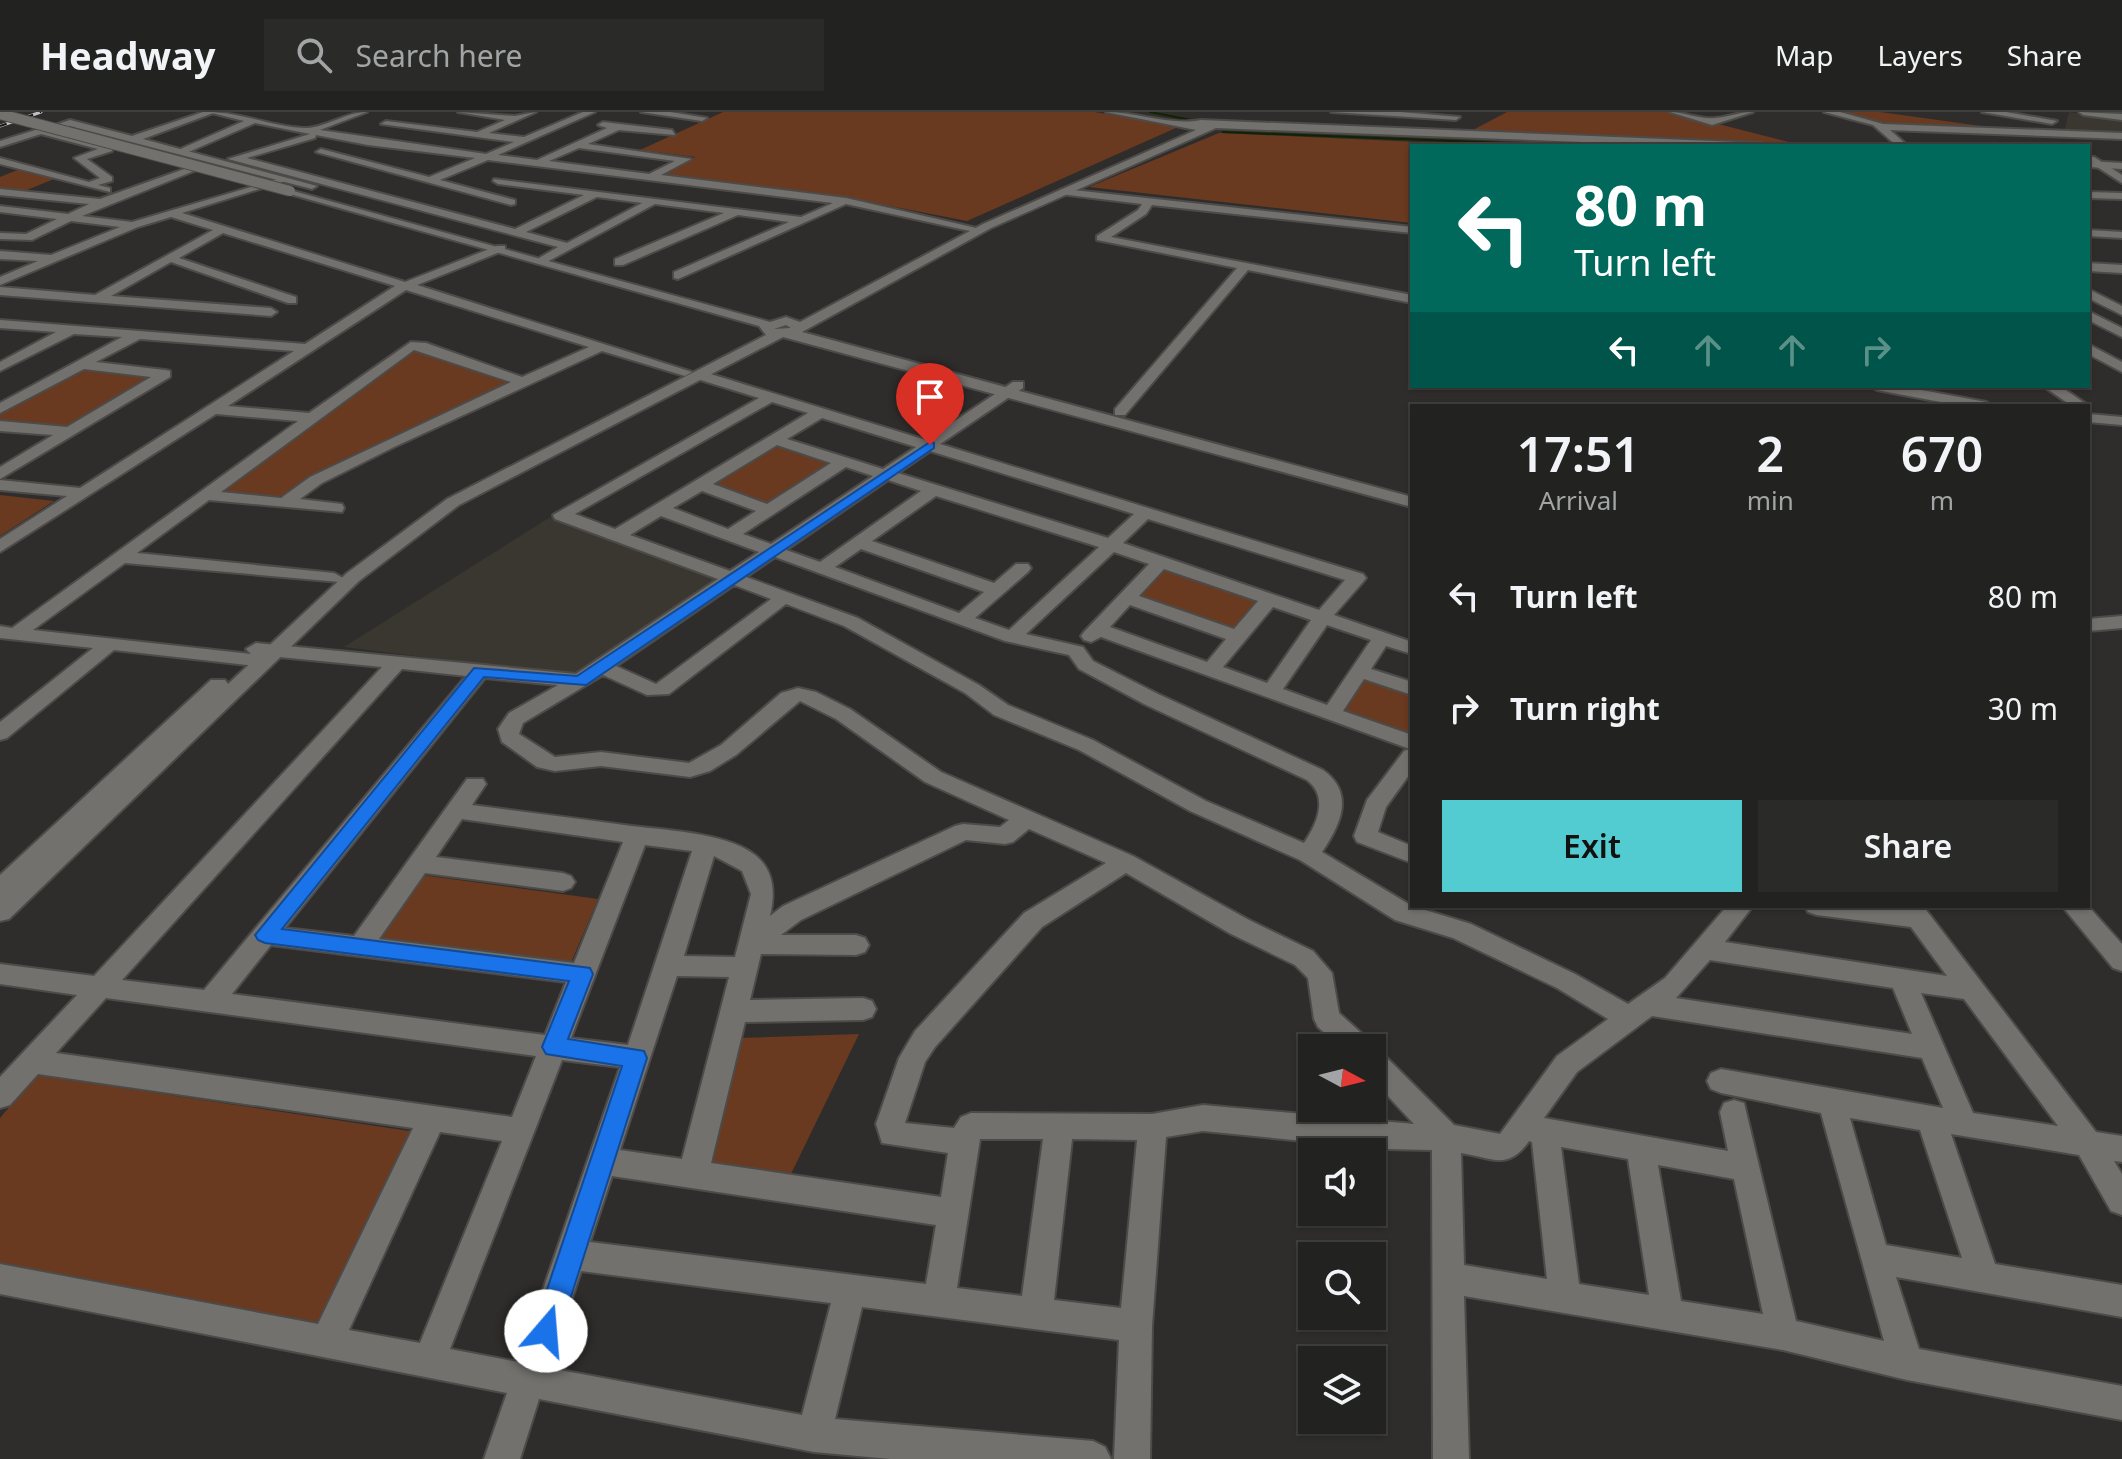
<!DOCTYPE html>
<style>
body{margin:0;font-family:"Noto Sans",sans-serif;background:#2a2a29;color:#f1f3f6;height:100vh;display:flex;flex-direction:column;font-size:30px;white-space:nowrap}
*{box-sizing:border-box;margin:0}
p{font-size:26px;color:#a2a4a5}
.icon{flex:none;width:44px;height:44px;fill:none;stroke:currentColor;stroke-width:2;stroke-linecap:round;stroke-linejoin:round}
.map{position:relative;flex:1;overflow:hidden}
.details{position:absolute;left:1410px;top:292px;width:680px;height:504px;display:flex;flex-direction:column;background:#222220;border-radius:0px;box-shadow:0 2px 6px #0004,0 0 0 2px #3f3f3e}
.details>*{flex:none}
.guide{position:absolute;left:1410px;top:32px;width:680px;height:244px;border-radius:0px;box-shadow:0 2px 6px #0004,0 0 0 2px #3f3f3e;background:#00695c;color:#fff;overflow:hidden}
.needle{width:52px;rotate:97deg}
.tools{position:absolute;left:1298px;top:922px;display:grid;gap:16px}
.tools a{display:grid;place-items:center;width:88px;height:88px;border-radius:0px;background:#222220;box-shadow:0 2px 6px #0004,0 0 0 2px #3f3f3e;font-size:40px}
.pin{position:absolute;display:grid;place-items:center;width:68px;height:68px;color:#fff;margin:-82px -34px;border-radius:50% 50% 50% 0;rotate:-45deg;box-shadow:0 0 8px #0007}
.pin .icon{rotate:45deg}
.me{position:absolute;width:88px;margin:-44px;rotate:18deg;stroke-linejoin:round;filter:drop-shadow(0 0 6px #0008)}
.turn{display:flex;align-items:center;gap:28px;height:168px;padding:0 32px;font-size:36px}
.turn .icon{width:104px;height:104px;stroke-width:2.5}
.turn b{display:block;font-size:56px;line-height:68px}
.lanes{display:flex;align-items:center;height:76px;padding:0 32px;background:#0003;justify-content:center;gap:40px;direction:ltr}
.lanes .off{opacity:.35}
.eta{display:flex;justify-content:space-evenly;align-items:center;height:136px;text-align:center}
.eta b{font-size:48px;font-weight:600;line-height:56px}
.action{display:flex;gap:16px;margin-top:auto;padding:16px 32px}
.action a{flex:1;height:92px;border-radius:0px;background:#52ccd0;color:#111;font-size:32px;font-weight:600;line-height:92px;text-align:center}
.action a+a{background:#2a2a29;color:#f1f3f6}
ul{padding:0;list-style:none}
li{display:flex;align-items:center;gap:24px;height:112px;padding:0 32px}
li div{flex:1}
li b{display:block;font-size:30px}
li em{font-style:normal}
header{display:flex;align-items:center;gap:48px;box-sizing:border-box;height:112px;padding:0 40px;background:#222220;border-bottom:2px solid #3f3f3e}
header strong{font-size:38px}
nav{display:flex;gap:44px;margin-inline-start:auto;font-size:28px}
.search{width:560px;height:72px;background:#2a2a29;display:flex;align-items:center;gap:20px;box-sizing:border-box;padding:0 28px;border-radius:0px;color:#a2a4a5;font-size:30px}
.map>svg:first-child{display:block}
</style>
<header>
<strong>Headway</strong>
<div class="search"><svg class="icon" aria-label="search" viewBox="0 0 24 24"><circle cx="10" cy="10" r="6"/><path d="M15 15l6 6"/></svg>Search here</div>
<nav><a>Map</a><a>Layers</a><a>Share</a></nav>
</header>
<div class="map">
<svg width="2122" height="1347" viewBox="0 0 2122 1347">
<rect width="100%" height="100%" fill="#2e2d2b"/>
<path fill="#3a3730" d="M 2069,0 L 2122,7 L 2122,23 L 2064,21 Z
M 552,404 L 722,470 L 580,565 L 344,535 Z"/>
<path fill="#6a3a20" d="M 723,0 L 1095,0 L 1178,15 L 967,109 L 849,86 L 663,63 L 695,45 L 640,38 Z
M 1507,0 L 1671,0 L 1797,32 L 1471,19 Z
M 1837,0 L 1880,0 L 2010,18 L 1890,14 Z
M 1219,21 L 1417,30 L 1418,34 L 1412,34 L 1412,111 L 1089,75 Z
M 20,57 L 54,67 L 22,80 L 0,78 L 0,65 Z
M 414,238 L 511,271 L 323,358 L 284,385 L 222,380 Z
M 82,258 L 153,264 L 68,316 L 0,310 L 0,301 Z
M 777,334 L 832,352 L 770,392 L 714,373 Z
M 0,383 L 54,389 L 0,424 Z
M 1163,456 L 1263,489 L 1237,519 L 1135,484 Z
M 1365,566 L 1412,582 L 1412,625 L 1342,600 Z
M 414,762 L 598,787 L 570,853 L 370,829 Z
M 859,922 L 789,1066 L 706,1055 L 740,926 Z
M 36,963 L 416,1020 L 318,1211 L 0,1153 L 0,1006 Z"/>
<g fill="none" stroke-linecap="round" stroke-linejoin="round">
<path stroke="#102401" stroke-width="2" d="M 1150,0 L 1191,8
M 1223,20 L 1503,31
M 2088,56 L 2094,56
M 2116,57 L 2122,57"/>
<defs>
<path id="minor" d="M 208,0 C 241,0 275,16 307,16 C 327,15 346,0 367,0 L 320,18 L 486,42 L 514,30 L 381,12 L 386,9 L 477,20 L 505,8 L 458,0 L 515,4 L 536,0 L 489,21 L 524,25 L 583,0 L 595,0 L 498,43 L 537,48 L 607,16 L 598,13 L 603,10 L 672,18 L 675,23 L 619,18 L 588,32 L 691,47 L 661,63 L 846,86 L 985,118 L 979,121 L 846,92 L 678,167 L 674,166 L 674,160 L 789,110 L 738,103 L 623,153 L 615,153 L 615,147 L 724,101 L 655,92 L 543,152 L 539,150 L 539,146 L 558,135 L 228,47 L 310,22 L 255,11 L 184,42 L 178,42 L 178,38 L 244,9 ZM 316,23 L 368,33 L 475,46 L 429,65 L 321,37 L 316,40 L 511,93 L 515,92 L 515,88 L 440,68 L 488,48 L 833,91 L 801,105 L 494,67 L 493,69 L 498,72 L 584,83 L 515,117 L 247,46 L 315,26 ZM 579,36 L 675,49 L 649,62 L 549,49 ZM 597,85 L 642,91 L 567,131 L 526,120 Z
M 641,0 L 670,0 L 707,6 L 702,9 Z
M 1331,0 L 1400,0 L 1460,5 L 1456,8 Z
M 1670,0 C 1684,0 1701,8 1715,6 C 1728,5 1739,0 1753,0 L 1712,13 Z
M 1824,0 L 1840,0 L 1883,12 L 2122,21 L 2122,27 L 1890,18 L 1908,34 L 1897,34 L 1873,13 Z
M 1982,0 L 2006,0 L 2057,9 L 2052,12 Z
M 2079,0 L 2122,2 L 2122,8 L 2083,3 Z
M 45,15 L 112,35 L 112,39 L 87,47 L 112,65 L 112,69 L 98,73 L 110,76 L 110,80 L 0,52 L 0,46 L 89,70 L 100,66 L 74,46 L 98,37 L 41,22 L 0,35 L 0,29 Z
M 2088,45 L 2094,45 L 2122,63 L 2122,71 L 2088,49 Z
M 190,55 L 199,57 L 82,104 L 132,110 L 285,65 L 285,69 L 182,101 L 405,170 L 497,134 L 505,134 L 505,138 L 417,173 L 692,260 L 685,264 L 602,239 L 394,335 L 322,371 L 300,387 L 342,392 L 344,396 L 342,400 L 209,388 L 137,441 L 334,461 L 343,466 L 340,470 L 125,451 L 33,518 L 251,542 L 246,537 L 256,531 L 576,562 L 718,467 L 555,407 L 553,403 L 759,286 L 694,266 L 694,260 L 704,260 L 926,328 L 1013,270 L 1023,270 L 1023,276 L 940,332 L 1363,462 L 1366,466 L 1363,470 L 1334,503 L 1412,530 L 1412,542 L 1386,534 L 1371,557 L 1412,570 L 1412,583 L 1364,567 L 1343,599 L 1412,623 L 1412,659 L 1386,695 L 1378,720 L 1412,734 L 1412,751 L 1357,730 L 1354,724 L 1367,688 L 1404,639 L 1410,637 L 1101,525 L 1091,530 L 1084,528 L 1081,524 L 1084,520 L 1149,452 L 1114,440 L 1026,522 L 1083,535 L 1093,549 L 1158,582 L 1323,658 C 1355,681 1341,712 1322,740 L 1412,794 L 1471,812 L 1575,862 L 1628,892 L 1665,866 L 1727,794 L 1753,794 L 1725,830 L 1947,864 L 1911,815 L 1817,803 L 1808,800 L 1805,794 L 1923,794 L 2096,1020 L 2122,1024 L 2122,1050 L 2114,1049 L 2122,1062 L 2122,1103 L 2111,1099 L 2079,1043 L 1951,1022 L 1995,1152 L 2122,1173 L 2122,1205 L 1896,1165 L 1919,1237 L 2122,1274 L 2122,1308 L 1907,1268 L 1783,1238 L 1464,1184 L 1469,1347 L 1433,1347 L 1432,1038 L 1385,1037 L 1203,1019 L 1166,1025 L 1152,1214 L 1150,1347 L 1114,1347 L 1119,1228 L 862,1195 L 835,1307 L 1093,1329 L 1105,1335 L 1111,1347 L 891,1347 L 814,1340 L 539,1287 L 520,1347 L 484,1347 L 507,1281 L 0,1182 L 0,1152 L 318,1212 L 413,1016 L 38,962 L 10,993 L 0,996 L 0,965 L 77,883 L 0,872 L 0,852 L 94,864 L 382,555 L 269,544 L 275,549 L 265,555 L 114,538 L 7,626 L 0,628 L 0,610 L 93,536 L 0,526 L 0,514 L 12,516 L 298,309 L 216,302 L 0,440 L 0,427 L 67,384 L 0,378 L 0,368 L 80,376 L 294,239 L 140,227 L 96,250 L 165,258 L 170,259 L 170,265 L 0,367 L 0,355 L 53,323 L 0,319 L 0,309 L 67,315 L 151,265 L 84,257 L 0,301 L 0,291 L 122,225 L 74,222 L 0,259 L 0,250 L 56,220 L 0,216 L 0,208 L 305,232 L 395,174 L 223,121 L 179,146 L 296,185 L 296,191 L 288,191 L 171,150 L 111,184 L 271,196 L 277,200 L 271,204 L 0,183 L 0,175 L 95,183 L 213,118 L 171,105 L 138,115 L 0,173 L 0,165 L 38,149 L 0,147 L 0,139 L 51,143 L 120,115 L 71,109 L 32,128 L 0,127 L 0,121 L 26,122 L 57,107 L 0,100 L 0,94 L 68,102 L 89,92 L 0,83 L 0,77 L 100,87 ZM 406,178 L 589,235 L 522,265 L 426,231 L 411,230 L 309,301 L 228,294 ZM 414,238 L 511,270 L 310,365 L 281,386 L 221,380 ZM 772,290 L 808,301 L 615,417 L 575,402 ZM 822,306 L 916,335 L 883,357 L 787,327 ZM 777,333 L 831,351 L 767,392 L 713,372 ZM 930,339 L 1134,402 L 1108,426 L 898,361 ZM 846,355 L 873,364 L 771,432 L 743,422 ZM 888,368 L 921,379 L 820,450 L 786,438 ZM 702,379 L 756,399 L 728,417 L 673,396 ZM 936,384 L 1099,435 L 1009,518 L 975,506 L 1028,460 L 1031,456 L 1028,452 L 1016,452 L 994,471 L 872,429 ZM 661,404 L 759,440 L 730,459 L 630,423 ZM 1148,407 L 1345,468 L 1319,498 L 1123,431 ZM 861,437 L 984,480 L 959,501 L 835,455 ZM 775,445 L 1005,529 L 1069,543 L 1079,557 L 1144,592 L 1307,668 C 1329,685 1317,712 1304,731 L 1206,689 L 1093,628 L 1008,593 L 979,573 L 858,506 L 746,465 ZM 1164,457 L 1258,489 L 1234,517 L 1139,484 ZM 734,473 L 771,487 L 656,572 L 616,554 ZM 786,492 L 844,514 L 965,581 L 994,603 L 1079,638 L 1190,699 L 1300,748 L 1395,808 L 1453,826 L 1557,876 L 1608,907 L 1557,944 L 1500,1022 L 1454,1013 L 1382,941 L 1372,937 L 1372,967 L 1414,1012 L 1203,993 L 1152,1002 L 971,1001 L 961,1005 L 954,1016 L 905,1011 L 925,950 L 935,935 L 1042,815 L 1126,761 L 1231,822 L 1295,853 L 1308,866 L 1314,907 L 1318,915 L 1341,936 L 1373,936 L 1369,928 L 1339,901 L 1332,861 L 1313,839 L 1249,808 L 1133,744 L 941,660 L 850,597 L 816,580 L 798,576 L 781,581 L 721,633 L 689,651 L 601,640 L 555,645 L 519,622 L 523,611 L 603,563 L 647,583 L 669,582 ZM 1130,493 L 1226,527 L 1207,550 L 1110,515 ZM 1273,495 L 1311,508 L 1267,571 L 1223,555 ZM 1327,513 L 1371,528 L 1327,593 L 1283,577 ZM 402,557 L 466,564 L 204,878 L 122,868 ZM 485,566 L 558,573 L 509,601 L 498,617 L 502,630 L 537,655 L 555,659 L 601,654 L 690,665 L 710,659 L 736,643 L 800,589 L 836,607 L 925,670 L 1009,708 L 1000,715 L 963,712 L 955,714 L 783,794 L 770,804 C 775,782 775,759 755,743 C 726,720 660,718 624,713 C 574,706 523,700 472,693 L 486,672 L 483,667 L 467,667 L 354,824 L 285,816 ZM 462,707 L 623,730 L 574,851 L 379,827 L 425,761 L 563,779 L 571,776 L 575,770 L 571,764 L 563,761 L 436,745 ZM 1029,717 L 1106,751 L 1024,801 L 915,919 L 899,946 L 876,1012 L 882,1031 L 948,1041 L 941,1085 L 711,1051 L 745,910 L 863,908 L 872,905 L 876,897 L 872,889 L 863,886 L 750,888 L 761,842 L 856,843 L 865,840 L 869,833 L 865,826 L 856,823 L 781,823 L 801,808 L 966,728 L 1005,732 L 1013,730 ZM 645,733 L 692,739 L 628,933 L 571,926 ZM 714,744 L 742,759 L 751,782 L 735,845 L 684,844 ZM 271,833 L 566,870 L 545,923 L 232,882 ZM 1710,848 L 1893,876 L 1912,922 L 1676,886 ZM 677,864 L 729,865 L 682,1047 L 620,1038 ZM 1921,881 L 1964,887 L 2058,1014 L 1973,1001 ZM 106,886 L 536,944 L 512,1005 L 56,941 ZM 1652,904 L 1922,946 L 1943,996 L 1721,957 L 1711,961 L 1707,969 L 1711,977 L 1721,981 L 1821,1001 L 1884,1229 L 1796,1209 L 1744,991 L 1734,988 L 1724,991 L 1720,1000 L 1728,1039 L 1544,1006 L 1577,960 ZM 562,948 L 620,955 L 518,1250 L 450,1237 ZM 1850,1006 L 1920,1018 L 1962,1146 L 1886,1133 ZM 440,1020 L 502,1029 L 420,1231 L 349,1218 ZM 980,1027 L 1043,1027 L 1022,1184 L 957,1176 ZM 1072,1027 L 1137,1028 L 1121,1196 L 1054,1188 ZM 1529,1029 L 1532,1030 L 1547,1167 L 1464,1153 L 1461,1041 C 1493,1046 1508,1059 1529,1029 ZM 1561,1035 L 1628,1047 L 1649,1183 L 1579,1172 ZM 1658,1053 L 1734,1067 L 1763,1202 L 1681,1189 ZM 612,1064 L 936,1113 L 926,1172 L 590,1130 ZM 581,1159 L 831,1191 L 802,1303 L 549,1256 Z
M 1064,77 L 1412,115 L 1412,121 L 1152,93 L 1146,102 L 1111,125 L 1412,183 L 1412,191 L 1248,158 L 1125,303 L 1115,303 L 1115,297 L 1237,156 L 1097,128 L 1097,124 L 1138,98 L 1142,92 L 1060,82 L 1060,78 Z
M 2088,80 L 2122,81 L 2122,87 L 2088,86 Z
M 2088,118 L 2122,120 L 2122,126 L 2088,124 Z
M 2088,151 L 2122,153 L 2122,161 L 2088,159 Z
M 2088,177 L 2122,194 L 2122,203 L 2088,186 Z
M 2088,199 L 2122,216 L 2122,225 L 2088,208 Z
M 2088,232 L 2122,250 L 2122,260 L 2088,242 Z
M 1870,274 L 1900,274 L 1986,290 L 1993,294 L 1962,294 L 1877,278 Z
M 2043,274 L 2060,274 L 2089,294 L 2072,294 Z
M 2088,302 L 2122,305 L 2122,313 L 2088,310 Z
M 2062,794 L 2088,794 L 2122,832 L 2122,859 L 2113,856 Z"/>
<path id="tertiary" d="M 203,0 L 216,0 L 143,27 L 317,74 L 312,77 L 70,14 L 45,21 L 40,18 L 70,8 L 132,24 Z
M 1106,0 C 1137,0 1170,14 1201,8 L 1762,31 L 1767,34 L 1687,34 L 1216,16 L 991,116 L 802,220 L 1412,385 L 1412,395 L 783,225 L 459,393 L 359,469 L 9,807 L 0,809 L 0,763 L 211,568 L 225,568 L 228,572 L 347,461 L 447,387 L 766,223 L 759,214 L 286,81 L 286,77 L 770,210 L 786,205 L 800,210 L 983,112 L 1196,18 ZM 786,213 L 791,216 L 774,217 Z
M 2088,49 L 2122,51 L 2122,57 L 2088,55 Z
M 2122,504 L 2122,516 L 2088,519 L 2088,507 Z"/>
</defs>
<use href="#minor" stroke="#4c4b49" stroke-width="4"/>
<use href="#tertiary" stroke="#4c4b49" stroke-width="4"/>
<use href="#minor" fill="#72716e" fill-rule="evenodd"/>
<use href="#tertiary" fill="#72716e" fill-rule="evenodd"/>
<defs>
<path id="rail" d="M 0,14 L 41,0"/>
</defs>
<use href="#rail" stroke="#c2c1c0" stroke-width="3"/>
<use href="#rail" stroke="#161514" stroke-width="2" stroke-dasharray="7" stroke-linecap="butt"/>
<defs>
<path id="tertiary-bridge" d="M 0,2 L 290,79"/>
</defs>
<use href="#tertiary-bridge" stroke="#4c4b49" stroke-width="12" stroke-linecap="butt"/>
<use href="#tertiary-bridge" stroke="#72716e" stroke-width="10"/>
</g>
<path fill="#1a73e8" stroke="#114b97" stroke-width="2" d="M 930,330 L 934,331 L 934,336 L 586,573 L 484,565 L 282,817 L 590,856 L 593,862 L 568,927 L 644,939 L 647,946 L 560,1219 L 556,1228 L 546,1232 L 537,1228 L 533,1219 L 622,954 L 546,942 L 542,935 L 569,869 L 265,831 L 258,828 L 255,823 L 474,556 L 577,564 Z"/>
</svg>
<div class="tools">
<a><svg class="needle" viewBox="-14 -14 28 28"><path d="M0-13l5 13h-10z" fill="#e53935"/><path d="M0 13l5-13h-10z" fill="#a2a4a5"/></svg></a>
<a><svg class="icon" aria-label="sound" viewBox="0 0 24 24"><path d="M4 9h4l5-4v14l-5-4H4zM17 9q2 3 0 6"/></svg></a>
<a><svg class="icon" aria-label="search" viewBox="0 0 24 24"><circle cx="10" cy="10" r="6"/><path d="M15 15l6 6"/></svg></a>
<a><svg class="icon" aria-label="layers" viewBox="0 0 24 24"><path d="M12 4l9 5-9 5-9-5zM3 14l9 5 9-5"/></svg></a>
</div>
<div class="pin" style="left:930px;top:333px;background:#d93025"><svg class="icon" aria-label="arrive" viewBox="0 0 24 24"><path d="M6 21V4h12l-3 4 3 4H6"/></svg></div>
<svg class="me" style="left:546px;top:1219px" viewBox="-20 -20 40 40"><circle r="19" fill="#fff"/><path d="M0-13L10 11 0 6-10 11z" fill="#1a73e8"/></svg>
<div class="guide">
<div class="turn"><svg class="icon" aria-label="left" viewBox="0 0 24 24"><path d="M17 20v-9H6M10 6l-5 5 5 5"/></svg><div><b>80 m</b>Turn left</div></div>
<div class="lanes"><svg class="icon" aria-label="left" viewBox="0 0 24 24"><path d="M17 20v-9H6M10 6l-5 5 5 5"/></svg><svg class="icon off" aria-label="ahead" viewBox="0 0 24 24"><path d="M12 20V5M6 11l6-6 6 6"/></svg><svg class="icon off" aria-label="ahead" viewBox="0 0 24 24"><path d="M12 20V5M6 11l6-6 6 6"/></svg><svg class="icon off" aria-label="right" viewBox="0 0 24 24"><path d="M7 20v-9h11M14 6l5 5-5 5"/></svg></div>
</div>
<section class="details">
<div class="eta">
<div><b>17:51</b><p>Arrival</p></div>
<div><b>2</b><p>min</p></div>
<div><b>670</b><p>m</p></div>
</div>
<ul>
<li><svg class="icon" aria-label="left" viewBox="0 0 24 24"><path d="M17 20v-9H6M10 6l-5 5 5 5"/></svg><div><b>Turn left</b></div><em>80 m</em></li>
<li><svg class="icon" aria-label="right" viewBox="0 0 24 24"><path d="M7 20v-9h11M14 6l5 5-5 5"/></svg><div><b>Turn right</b></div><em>30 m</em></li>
</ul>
<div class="action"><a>Exit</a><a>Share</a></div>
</section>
</div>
